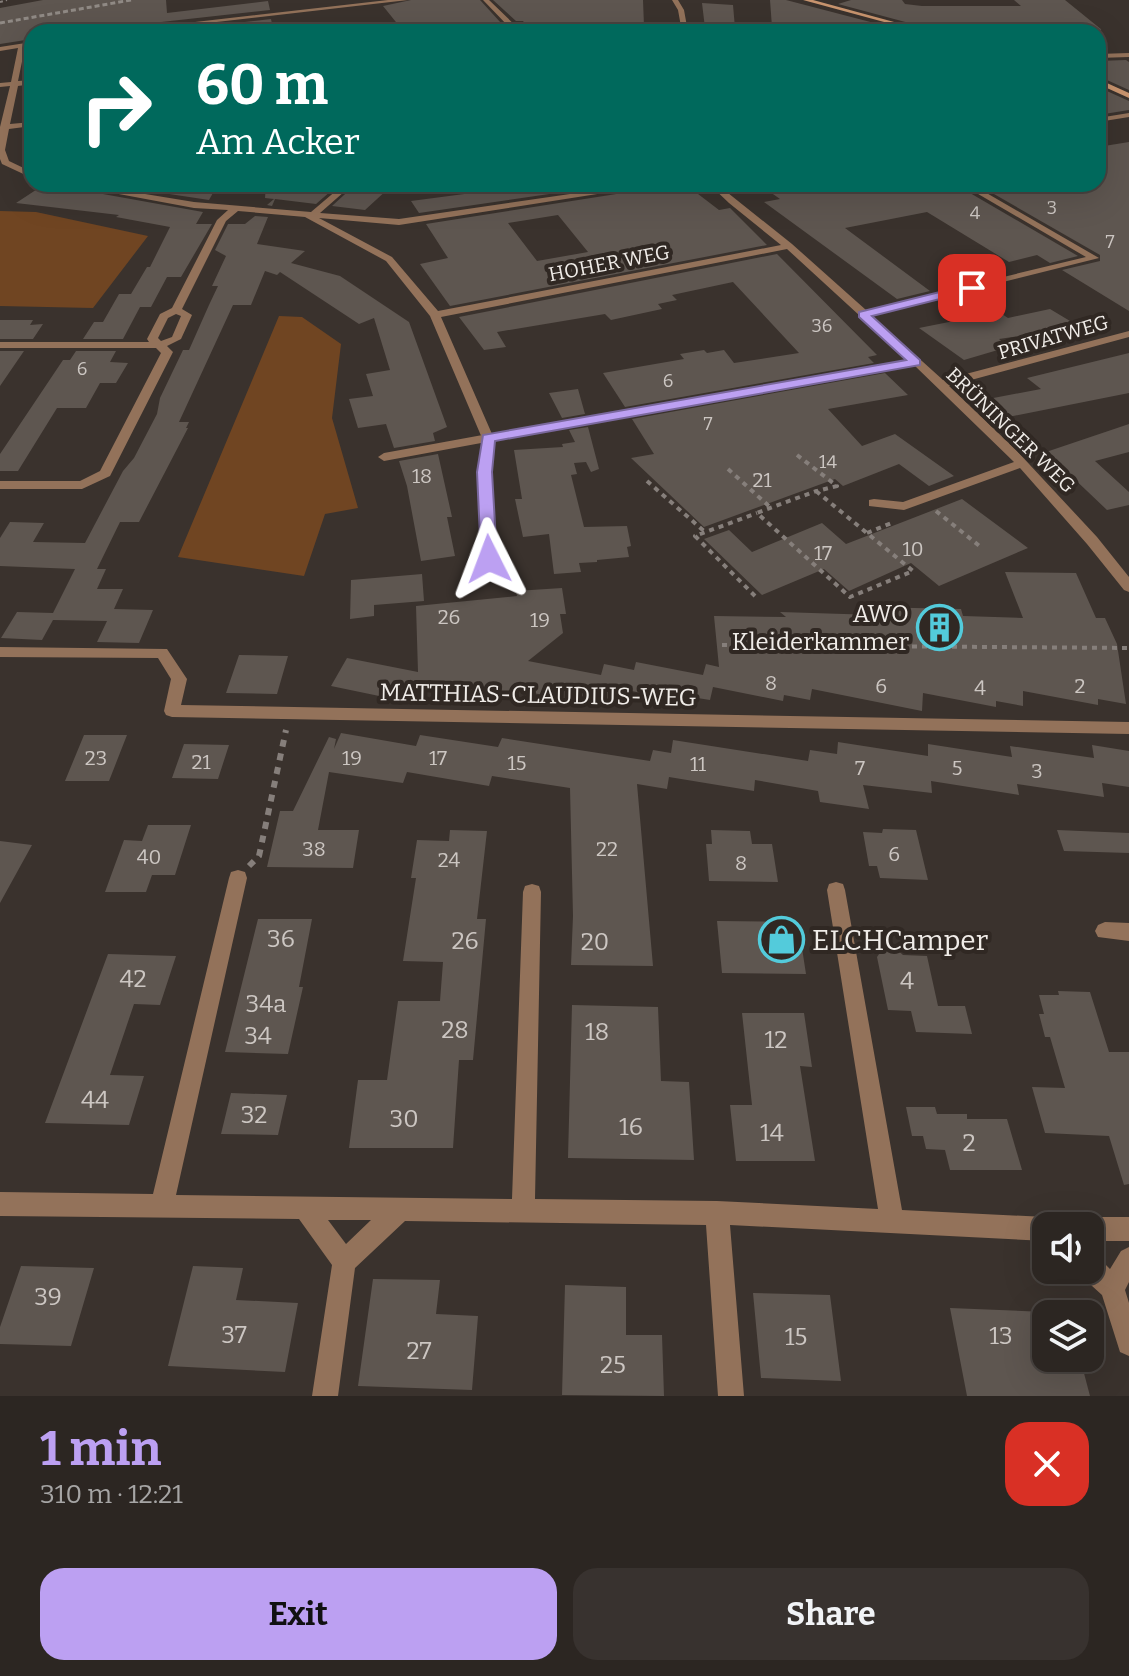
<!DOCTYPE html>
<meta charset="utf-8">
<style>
body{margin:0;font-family:Bitter,serif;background:#38322f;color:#f1f3f6;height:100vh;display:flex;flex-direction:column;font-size:30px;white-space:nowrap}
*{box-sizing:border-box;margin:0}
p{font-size:26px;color:#a6a5a5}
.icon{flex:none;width:44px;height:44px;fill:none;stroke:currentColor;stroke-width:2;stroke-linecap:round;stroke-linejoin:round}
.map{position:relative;height:1396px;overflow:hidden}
.sheet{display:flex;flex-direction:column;background:#2c2622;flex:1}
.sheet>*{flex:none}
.banner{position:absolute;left:24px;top:24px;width:1082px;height:168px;border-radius:24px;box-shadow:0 8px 32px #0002,0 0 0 2px #484340;background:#00695c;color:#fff;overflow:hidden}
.buttons{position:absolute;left:1032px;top:1212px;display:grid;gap:16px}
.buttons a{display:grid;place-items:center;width:72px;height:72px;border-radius:16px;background:#2c2622;box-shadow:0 8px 32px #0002,0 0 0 2px #484340;font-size:40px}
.pin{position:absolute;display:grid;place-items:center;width:68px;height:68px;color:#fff;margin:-34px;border-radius:16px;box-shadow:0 4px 12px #0006}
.me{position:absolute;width:88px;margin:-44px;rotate:357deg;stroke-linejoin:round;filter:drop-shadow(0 0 6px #0008)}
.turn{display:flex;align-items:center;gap:28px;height:168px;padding:0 40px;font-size:36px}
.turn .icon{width:104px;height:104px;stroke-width:2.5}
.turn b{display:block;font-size:56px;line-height:68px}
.round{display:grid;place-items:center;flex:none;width:84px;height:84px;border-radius:24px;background:#38322f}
.headline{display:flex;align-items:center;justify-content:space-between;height:136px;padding:0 40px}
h1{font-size:48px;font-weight:700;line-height:60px;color:#bca0f2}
.primary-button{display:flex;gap:16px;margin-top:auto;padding:16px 40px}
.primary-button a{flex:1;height:92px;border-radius:24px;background:#bca0f2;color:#111;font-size:32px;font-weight:700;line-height:92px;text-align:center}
.primary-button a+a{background:#38322f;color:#f1f3f6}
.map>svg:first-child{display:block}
</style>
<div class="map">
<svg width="1129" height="1396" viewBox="0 0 1129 1396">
<rect width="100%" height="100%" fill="#3a322d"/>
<path fill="#704522" d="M 0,211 L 36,212 L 148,236 L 93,308 L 0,306 Z
M 279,316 L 302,317 L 341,344 L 332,418 L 358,508 L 325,514 L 304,576 L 178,557 Z"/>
<path fill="#5e5650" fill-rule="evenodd" d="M 43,0 L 166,0 L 167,13 L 268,1 L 270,10 L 71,32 L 32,32 L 32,39 L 0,44 L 0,8 Z
M 411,0 L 480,0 L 501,23 L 457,28 L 462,32 L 404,32 L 383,6 Z
M 493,0 L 643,0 L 644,26 L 587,32 L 586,29 L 568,30 L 565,23 L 526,25 L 523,21 L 516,21 Z
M 770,0 L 786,0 L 905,31 L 882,32 L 867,28 L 867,30 L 835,32 L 835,29 L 772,27 Z
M 851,0 L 902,0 L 905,4 L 922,6 L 1021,6 L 1014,0 L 1065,0 L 1102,30 L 924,27 L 838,4 Z
M 702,3 L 733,5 L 735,28 L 705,28 Z
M 271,19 L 273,29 L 155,32 Z
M 1126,60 L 1129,62 L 1129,90 L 1098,76 L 1098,61 Z
M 1098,87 L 1129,101 L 1129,110 L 1098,115 Z
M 1129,142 L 1129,311 L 1062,270 L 1100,261 L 1100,255 L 987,190 L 1017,184 L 1098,184 L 1098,147 Z
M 45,184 L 62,184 L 64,187 L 203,212 L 196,224 L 212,224 L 181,277 L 167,277 L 151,307 L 140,307 L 123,339 L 83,339 L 94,322 L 103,322 L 119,294 L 131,294 L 147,267 L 150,267 L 170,227 L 116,217 L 119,215 L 16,203 Z
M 103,184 L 218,184 L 209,200 Z
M 266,184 L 339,184 L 316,204 L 275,199 L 272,206 L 267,205 L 274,199 L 265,198 Z
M 356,184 L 388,189 L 365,210 L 332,206 Z
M 541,184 L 618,184 L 419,213 L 411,201 Z
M 664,184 L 685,184 L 719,210 L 730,208 L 767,245 L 450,306 L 420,264 L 448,258 L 426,224 L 661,187 ZM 558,215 L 588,252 L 537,261 L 508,223 Z
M 759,184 L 944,184 L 962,194 L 970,193 L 1078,256 L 1050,263 L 1037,255 L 1009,262 L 927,212 L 845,228 L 930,291 L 897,299 L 764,202 L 780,199 Z
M 255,216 L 268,217 L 257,244 L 305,251 L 291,263 L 340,276 L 409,322 L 447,427 L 433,433 L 435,441 L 394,448 L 386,424 L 358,428 L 349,399 L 373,396 L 366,374 L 390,370 L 374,318 L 359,324 L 280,272 L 277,275 L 265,271 L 251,305 L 233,305 L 179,422 L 189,422 L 186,428 L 188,428 L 139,522 L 120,522 L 97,569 L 106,569 L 97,589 L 123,589 L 114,609 L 153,610 L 139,643 L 97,642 L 107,621 L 53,620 L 42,640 L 1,638 L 17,612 L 53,613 L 75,569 L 0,566 L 0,538 L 10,522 L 44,523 L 33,542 L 85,543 L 123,471 L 134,458 L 157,414 L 160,398 L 183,350 L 189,350 L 209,305 L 218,286 L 212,286 L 226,256 L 215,250 L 228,224 L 245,224 Z
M 777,254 L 877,355 L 868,357 L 874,363 L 625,407 L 603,373 L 684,359 L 680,354 L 704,350 L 707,353 L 724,350 L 734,363 L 799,353 L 733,282 L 672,295 L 677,300 L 658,304 L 662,309 L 611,320 L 605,314 L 497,332 L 506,347 L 484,350 L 459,317 Z
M 1050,309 L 1080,327 L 999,339 L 1008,347 L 964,360 L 919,328 L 999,312 L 1008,318 Z
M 0,320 L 33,320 L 30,325 L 43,324 L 33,339 L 0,339 Z
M 0,351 L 24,351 L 0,386 Z
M 76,351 L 116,351 L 110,362 L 128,363 L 116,383 L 100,383 L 86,408 L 57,408 L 18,471 L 0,471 L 0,454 L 63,360 L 70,360 Z
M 1129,353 L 1129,393 L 1003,418 L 983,400 L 1041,389 L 1027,378 Z
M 885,373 L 908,395 L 828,409 L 862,446 L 895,434 L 954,476 L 929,486 L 899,464 L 843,486 L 835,479 L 704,527 L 631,458 L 654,454 L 632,419 Z
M 578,389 L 585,414 L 562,418 L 549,393 Z
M 1129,424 L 1129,452 L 1095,461 L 1129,492 L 1129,505 L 1107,510 L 1046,452 Z
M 588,427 L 599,469 L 591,472 L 586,462 L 574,463 L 577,474 L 571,475 L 584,527 L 627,526 L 631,546 L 627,547 L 629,557 L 597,560 L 597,562 L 579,563 L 581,572 L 554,574 L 549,534 L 523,537 L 515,499 L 522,499 L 514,450 L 563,447 L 562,444 L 575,442 L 569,430 Z
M 438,454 L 452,517 L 447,517 L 455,556 L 421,561 L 407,486 L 399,461 Z
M 962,499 L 1028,548 L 939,586 L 911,563 L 849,591 L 824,569 L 762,595 L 704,539 L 729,530 L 752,552 L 822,523 L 846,544 Z
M 1005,572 L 1076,573 L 1096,618 L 1105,618 L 1117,644 L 1126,704 L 1098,699 L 1098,705 L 1023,691 L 1023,706 L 996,701 L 996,707 L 923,693 L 922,711 L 812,689 L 810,700 L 784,695 L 783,701 L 713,687 L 710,700 L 685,696 L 683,701 L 611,687 L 607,701 L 581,696 L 579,702 L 513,689 L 509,698 L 485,693 L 482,699 L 418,686 L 418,683 L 411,696 L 387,691 L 384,697 L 331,686 L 347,658 L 418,672 L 416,606 L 517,596 L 516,591 L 562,588 L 566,614 L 560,614 L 563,633 L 528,661 L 601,675 L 604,664 L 634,670 L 636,662 L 703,675 L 706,664 L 719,667 L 714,616 L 786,617 L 780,612 L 876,615 L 868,607 L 961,609 L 963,616 L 1023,618 Z
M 422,574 L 424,601 L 374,605 L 374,616 L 350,619 L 351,580 Z
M 239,655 L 288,656 L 277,694 L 226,693 Z
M 341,733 L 416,746 L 420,735 L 498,747 L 502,738 L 650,761 L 653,750 L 671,753 L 673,740 L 808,761 L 810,750 L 837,754 L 838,742 L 928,756 L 928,744 L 1012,757 L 1010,746 L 1094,758 L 1092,745 L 1129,751 L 1129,787 L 1102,783 L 1104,797 L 1017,784 L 1019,795 L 931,781 L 932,793 L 863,785 L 869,809 L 820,802 L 818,791 L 755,780 L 754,791 L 669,777 L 667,789 L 637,784 L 653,966 L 571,965 L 573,916 L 570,788 L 492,776 L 489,786 L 407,772 L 403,783 L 329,772 L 318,830 L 359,830 L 353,868 L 267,867 L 280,811 L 293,811 L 329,737 L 336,739 L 334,749 Z
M 84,735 L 127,735 L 109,781 L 65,781 Z
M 184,744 L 229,745 L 218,779 L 172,778 Z
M 148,825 L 191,825 L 175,875 L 152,875 L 146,892 L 105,892 L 124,840 L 142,841 Z
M 883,829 L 916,830 L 928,880 L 880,878 L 877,866 L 869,866 L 863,832 L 882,833 Z
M 450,830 L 487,831 L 477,919 L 486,919 L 473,1060 L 459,1060 L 453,1148 L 349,1148 L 358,1080 L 387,1080 L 398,1001 L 440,1001 L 443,962 L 403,961 L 416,878 L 411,878 L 417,840 L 449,841 Z
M 711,830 L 750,831 L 752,844 L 772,844 L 778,882 L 709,881 L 706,844 L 712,844 Z
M 1057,830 L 1129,833 L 1129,853 L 1064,851 Z
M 0,841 L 32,845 L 0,903 Z
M 258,919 L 312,919 L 299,987 L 303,987 L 288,1054 L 225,1052 Z
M 717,921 L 798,922 L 806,974 L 722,973 Z
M 884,947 L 895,948 L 903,955 L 927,956 L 938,1006 L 965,1006 L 972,1034 L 916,1032 L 911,1011 L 888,1010 L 877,957 Z
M 108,954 L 176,956 L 160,1005 L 134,1004 L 110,1075 L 144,1076 L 129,1125 L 45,1123 Z
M 1058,991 L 1090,992 L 1109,1052 L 1129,1052 L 1129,1184 L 1124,1185 L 1109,1136 L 1045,1133 L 1032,1087 L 1065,1088 L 1050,1037 L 1045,1037 L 1039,1014 L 1044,1014 L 1039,995 L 1059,995 Z
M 572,1005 L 658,1007 L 661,1081 L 689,1082 L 694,1160 L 568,1158 Z
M 742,1013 L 804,1013 L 812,1067 L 800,1066 L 815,1161 L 736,1161 L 730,1105 L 752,1105 Z
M 231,1093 L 287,1095 L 278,1135 L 221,1134 Z
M 906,1107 L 935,1107 L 937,1114 L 967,1114 L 967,1119 L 1007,1119 L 1022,1170 L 950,1170 L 945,1150 L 926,1149 L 923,1136 L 912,1136 Z
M 21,1266 L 94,1268 L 71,1346 L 0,1344 L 0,1327 Z
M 193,1266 L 243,1268 L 236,1300 L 298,1303 L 285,1372 L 168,1366 Z
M 373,1279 L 440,1280 L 436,1314 L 478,1316 L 472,1390 L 358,1386 Z
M 565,1285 L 626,1287 L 626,1335 L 662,1335 L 664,1396 L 562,1395 Z
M 753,1293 L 830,1295 L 841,1381 L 761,1378 Z
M 950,1308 L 1046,1312 L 1046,1358 L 1080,1358 L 1090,1396 L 967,1396 Z"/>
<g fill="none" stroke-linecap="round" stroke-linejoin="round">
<path stroke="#867f7b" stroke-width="2" stroke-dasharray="3 3" stroke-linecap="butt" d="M 0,2 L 7,0"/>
<path stroke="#867f7b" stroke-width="4" stroke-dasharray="5 5" stroke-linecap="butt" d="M 797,455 L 837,486 L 817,491
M 728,469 L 771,508
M 647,481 L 705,532
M 816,491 L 913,571 L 850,597 L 757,513 Z
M 936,511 L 982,548
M 867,533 L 894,522
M 755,596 L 695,536 L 757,513
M 722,645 L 1129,648"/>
<path stroke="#867f7b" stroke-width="6" stroke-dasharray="7 7" stroke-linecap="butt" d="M 249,866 L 259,856 L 286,730"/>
<path fill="#93725a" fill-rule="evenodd" d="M 488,434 L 492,435 L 492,441 L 384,461 L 378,457 L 384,453 Z
M 1105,922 L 1129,923 L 1129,941 L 1098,937 L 1095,931 L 1098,925 Z"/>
<path fill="#93725a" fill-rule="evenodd" d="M 388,0 L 408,0 L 129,32 L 108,32 Z
M 483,0 L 489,0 L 520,30 L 557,32 L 501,32 L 512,30 Z
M 672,0 L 678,0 L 684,10 L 688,32 L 682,32 L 678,10 Z
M 32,42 L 32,46 L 25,47 L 18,81 L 32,80 L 32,84 L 18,86 L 10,124 L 32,122 L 32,126 L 9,129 L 5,150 L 9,161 L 32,172 L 32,178 L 2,164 L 0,159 L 0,127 L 10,86 L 0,87 L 0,83 L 11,82 L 18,48 L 0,51 L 0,47 Z
M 1129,53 L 1129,57 L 1098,58 L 1098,54 Z
M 1129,113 L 1129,117 L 1098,122 L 1098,118 Z
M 65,184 L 84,184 L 194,202 L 311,212 L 344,184 L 353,184 L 320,213 L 399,219 L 639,184 L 661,184 L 399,225 L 319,218 L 392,257 L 438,311 L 781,245 L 729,203 L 709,184 L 742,184 L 723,189 L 792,244 L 866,310 L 1086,257 L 961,184 L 971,184 L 1099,258 L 871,315 L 943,380 L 1129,331 L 1129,337 L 949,386 L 1016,450 L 1097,537 L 1129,577 L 1129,592 L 1124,590 L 1087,544 L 1020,468 L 904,510 L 869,506 L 869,500 L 874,499 L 903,502 L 1014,462 L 914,365 L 494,441 L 491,472 L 496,559 L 489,564 L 484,562 L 479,472 L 482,438 L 430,316 L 386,261 L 305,217 L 238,211 L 226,221 L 182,309 L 192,315 L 181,339 L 167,346 L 173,352 L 110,476 L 82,489 L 0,489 L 0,481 L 80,481 L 100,471 L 161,353 L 156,348 L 0,348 L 0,342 L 149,342 L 147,339 L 160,314 L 172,308 L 217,220 L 228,210 L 194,208 ZM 787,249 L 908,360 L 492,434 L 441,317 ZM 176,314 L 181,316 L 172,337 L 161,341 L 158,338 L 168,318 Z
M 0,647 L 167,649 L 187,679 L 181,705 L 1129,722 L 1129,734 L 172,717 L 166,715 L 164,711 L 171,679 L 158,658 L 0,657 Z
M 238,870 L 245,872 L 247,878 L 176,1195 L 512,1199 L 523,892 L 525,886 L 532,884 L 539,886 L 541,892 L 535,1199 L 717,1201 L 878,1209 L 827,890 L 829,884 L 836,882 L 843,884 L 845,890 L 902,1210 L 1046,1217 L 1054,1221 L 1057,1226 L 1046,1226 L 1046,1241 L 730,1225 L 744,1396 L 718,1396 L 706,1225 L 405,1221 L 355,1268 L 338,1396 L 312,1396 L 332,1265 L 299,1219 L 0,1216 L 0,1192 L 153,1194 L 229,878 L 231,872 ZM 328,1220 L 371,1220 L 346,1244 Z
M 1090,1217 L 1129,1217 L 1129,1241 L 1090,1241 L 1090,1226 L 1079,1226 L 1082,1221 Z
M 1129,1247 L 1129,1282 L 1125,1290 L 1129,1303 L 1129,1356 L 1120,1352 L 1102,1295 L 1081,1276 L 1079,1270 L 1090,1270 L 1090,1255 L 1099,1258 L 1110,1269 L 1121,1251 Z"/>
<path fill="#c8946e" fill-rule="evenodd" d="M 803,0 L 813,0 L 931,32 L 921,32 Z
M 1098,79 L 1129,93 L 1129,98 L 1098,84 Z"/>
<path stroke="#908a85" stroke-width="3" stroke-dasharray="5 3" stroke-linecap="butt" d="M 0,23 L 131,0"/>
</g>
<path fill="#bca0f2" stroke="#7a689d" stroke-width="2" d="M 972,284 L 976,285 L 976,290 L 872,316 L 920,360 L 920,365 L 495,441 L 492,472 L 497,559 L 489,565 L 481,559 L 477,472 L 483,435 L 906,360 L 859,317 L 859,312 Z"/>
<defs>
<symbol id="building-ring" viewBox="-11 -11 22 22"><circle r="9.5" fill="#302823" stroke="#53cbdb" stroke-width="1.5"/><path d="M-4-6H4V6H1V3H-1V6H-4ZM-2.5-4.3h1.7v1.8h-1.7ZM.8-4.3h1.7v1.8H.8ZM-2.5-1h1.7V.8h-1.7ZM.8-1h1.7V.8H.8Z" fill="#53cbdb"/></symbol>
<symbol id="shop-ring" viewBox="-11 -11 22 22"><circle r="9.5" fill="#302823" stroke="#53cbdb" stroke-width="1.5"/><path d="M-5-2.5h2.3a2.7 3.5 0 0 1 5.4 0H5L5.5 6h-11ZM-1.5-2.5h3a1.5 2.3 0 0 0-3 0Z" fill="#53cbdb"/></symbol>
</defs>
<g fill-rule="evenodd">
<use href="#building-ring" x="914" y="602" width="51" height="51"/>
<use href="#shop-ring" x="756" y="914" width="51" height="51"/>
</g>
<g text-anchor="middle" stroke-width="8" stroke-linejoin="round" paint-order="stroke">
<g font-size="18" fill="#ccc6c2">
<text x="1052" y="214">3</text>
<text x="975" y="219">4</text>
<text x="1110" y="248">7</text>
<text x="822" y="332">36</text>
<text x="82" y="375">6</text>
<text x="668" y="387">6</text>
<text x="708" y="430">7</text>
<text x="828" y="468">14</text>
</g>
<g font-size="20" fill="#f0ece8" stroke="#302823">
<text transform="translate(609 263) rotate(-11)" y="7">HOHER WEG</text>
<text transform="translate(1053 337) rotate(-16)" y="7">PRIVATWEG</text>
<text transform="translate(1011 430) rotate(44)" y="7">BRÜNINGER WEG</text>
</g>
<g font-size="20" fill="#ccc6c2">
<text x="422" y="483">18</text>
<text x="762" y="487">21</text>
<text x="913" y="556">10</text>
<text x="823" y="560">17</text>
<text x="449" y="624">26</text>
<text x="540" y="627">19</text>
<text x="771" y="690">8</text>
<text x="881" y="693">6</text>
<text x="1080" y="693">2</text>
<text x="980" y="695">4</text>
<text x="96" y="765">23</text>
<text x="352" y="765">19</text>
<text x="438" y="765">17</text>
<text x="201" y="769">21</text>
<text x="517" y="770">15</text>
<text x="698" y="771">11</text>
<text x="860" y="775">7</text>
<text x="957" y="775">5</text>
<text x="1037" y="778">3</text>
<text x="314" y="856">38</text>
<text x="607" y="856">22</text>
<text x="894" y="861">6</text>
<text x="149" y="864">40</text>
<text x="449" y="867">24</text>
<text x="741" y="870">8</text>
</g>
<g font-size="24" fill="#f0ece8" stroke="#302823" text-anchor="end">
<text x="909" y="622">AWO<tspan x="909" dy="28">Kleiderkammer</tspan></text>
</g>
<g font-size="24" fill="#f0ece8" stroke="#302823">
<text transform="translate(538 695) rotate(1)" y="8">MATTHIAS-CLAUDIUS-WEG</text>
</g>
<g font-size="24" fill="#ccc6c2">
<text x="281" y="947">36</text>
<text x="465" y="949">26</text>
<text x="595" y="950">20</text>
<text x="133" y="987">42</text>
<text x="907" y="989">4</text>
<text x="266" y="1012">34a</text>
<text x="455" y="1038">28</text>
<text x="597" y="1040">18</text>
<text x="258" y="1044">34</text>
<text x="776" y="1048">12</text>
<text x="95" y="1108">44</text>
<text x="254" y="1123">32</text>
<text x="404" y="1127">30</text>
<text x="631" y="1135">16</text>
<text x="772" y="1141">14</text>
<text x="969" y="1151">2</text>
<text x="48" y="1305">39</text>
<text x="234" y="1343">37</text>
<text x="1001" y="1344">13</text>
<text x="796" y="1345">15</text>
<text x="419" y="1359">27</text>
<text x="613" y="1373">25</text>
</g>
<g font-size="28" fill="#f0ece8" stroke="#302823" text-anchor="start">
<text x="812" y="950">ELCHCamper</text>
</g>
</g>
</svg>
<div class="buttons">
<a><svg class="icon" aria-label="sound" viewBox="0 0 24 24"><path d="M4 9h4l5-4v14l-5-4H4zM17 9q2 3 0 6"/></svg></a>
<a><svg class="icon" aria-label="layers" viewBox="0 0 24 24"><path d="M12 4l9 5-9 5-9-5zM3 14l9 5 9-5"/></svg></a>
</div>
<div class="pin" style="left:972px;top:288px;background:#d93025"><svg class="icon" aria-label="arrive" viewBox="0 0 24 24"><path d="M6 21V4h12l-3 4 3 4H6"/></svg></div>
<svg class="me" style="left:489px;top:559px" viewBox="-20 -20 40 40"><path d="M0-17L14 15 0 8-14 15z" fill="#bca0f2" stroke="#fff" stroke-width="4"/></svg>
<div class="banner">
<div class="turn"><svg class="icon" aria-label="right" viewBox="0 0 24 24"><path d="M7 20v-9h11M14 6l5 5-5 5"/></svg><div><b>60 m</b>Am Acker</div></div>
</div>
</div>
<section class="sheet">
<div class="headline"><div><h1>1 min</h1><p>310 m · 12:21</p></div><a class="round" style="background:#d93025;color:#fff"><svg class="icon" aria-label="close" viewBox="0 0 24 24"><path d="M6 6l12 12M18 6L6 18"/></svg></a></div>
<div class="primary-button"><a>Exit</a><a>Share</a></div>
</section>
